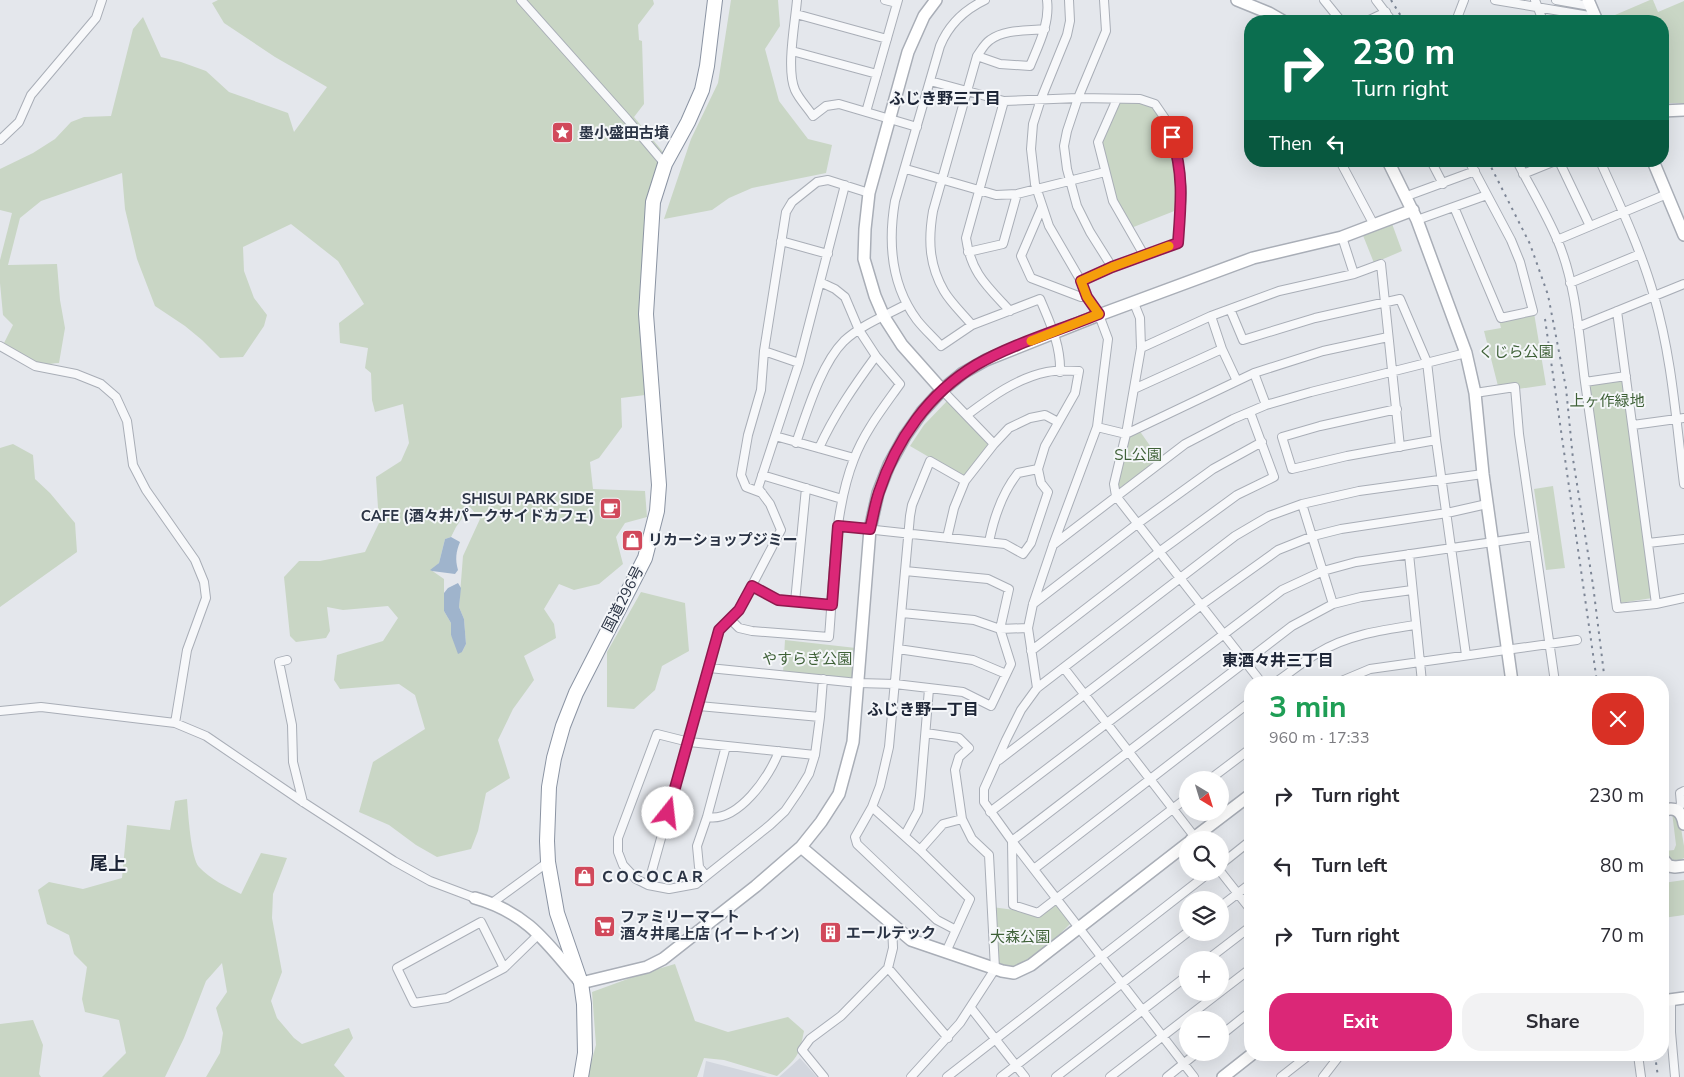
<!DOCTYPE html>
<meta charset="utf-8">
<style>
body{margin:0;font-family:"Nunito Sans","Noto Sans JP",sans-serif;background:#f2f2f3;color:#2b2b33;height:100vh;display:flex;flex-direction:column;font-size:19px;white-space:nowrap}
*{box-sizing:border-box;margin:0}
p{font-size:16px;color:#7c7c81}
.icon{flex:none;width:28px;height:28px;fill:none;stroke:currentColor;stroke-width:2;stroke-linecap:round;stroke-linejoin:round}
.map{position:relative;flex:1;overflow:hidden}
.drawer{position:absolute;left:1244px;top:676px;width:425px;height:385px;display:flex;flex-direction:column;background:#fff;border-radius:20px;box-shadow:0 5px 20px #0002}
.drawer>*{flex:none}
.hud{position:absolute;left:1244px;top:15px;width:425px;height:152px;border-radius:20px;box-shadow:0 5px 20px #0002;background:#0b6e4f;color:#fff;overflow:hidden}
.needle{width:32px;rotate:142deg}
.fabs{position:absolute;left:1179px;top:771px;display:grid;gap:10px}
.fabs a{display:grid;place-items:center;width:50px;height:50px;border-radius:50%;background:#fff;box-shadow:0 5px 20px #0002;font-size:25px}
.pin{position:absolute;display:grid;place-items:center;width:42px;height:42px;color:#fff;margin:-21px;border-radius:10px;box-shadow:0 2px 8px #0006}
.me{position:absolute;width:55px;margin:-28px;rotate:16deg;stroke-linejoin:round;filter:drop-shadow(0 0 4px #0008)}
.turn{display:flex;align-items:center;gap:18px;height:105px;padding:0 25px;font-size:22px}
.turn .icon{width:65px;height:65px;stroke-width:2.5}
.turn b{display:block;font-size:35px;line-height:42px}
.then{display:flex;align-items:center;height:48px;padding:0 25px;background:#0003;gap:10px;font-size:19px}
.round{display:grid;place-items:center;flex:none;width:52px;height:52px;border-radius:20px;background:#f2f2f3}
.summary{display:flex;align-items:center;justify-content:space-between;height:85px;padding:0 25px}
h1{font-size:30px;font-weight:700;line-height:38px;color:#1e9e55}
.button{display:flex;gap:10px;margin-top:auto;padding:10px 25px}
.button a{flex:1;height:58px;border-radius:20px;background:#db2777;color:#fff;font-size:20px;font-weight:700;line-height:58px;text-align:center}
.button a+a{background:#f2f2f3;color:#2b2b33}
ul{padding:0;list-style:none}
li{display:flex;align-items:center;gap:15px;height:70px;padding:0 25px}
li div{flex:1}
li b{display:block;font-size:19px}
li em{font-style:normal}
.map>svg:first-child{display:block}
</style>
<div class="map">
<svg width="1684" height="1077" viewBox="0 0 1684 1077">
<rect width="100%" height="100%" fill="#e4e7ec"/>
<path fill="#d2d6de" d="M 800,1058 L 817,1077 L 779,1077 Z
M 706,1061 L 768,1077 L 703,1077 Z"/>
<path fill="#c9d6c5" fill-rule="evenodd" d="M 218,0 L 653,0 L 654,4 L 638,25 L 639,40 L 642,41 L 644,104 L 634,117 L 663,152 L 653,189 L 645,395 L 621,398 L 622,427 L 599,458 L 590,462 L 593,489 L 645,491 L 647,517 L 625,523 L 616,537 L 623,564 L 599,584 L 574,590 L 559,584 L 544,609 L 554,624 L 556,638 L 524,656 L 534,680 L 513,709 L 498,740 L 510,778 L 486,793 L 478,831 L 471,849 L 437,857 L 416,845 L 389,825 L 359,812 L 373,762 L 425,729 L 415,695 L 399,684 L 340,689 L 334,680 L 337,655 L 383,641 L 398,618 L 388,606 L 343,610 L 327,607 L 330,631 L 326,638 L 296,642 L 290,636 L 284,577 L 299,561 L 320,561 L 365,552 L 379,523 L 376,477 L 401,461 L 409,443 L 403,404 L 375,412 L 372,400 L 371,373 L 365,368 L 368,348 L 340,343 L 339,323 L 364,304 L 338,261 L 291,224 L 243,247 L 244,271 L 254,298 L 267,315 L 264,326 L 243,357 L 220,358 L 202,340 L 185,326 L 155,306 L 137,259 L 125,209 L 122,173 L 41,201 L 20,218 L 8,265 L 57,264 L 60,300 L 65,328 L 59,363 C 53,363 44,366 38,365 C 27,364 14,349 4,343 L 13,325 L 3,315 L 0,283 L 0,260 L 12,213 L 0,210 L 0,169 L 33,153 L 55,139 L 71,122 L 84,117 L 111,116 L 133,29 L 143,17 L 161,57 L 181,62 L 206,71 L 229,92 L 288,113 L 294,132 L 327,87 L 275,57 L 224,23 L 212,3 ZM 470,507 L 480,519 L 463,556 L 459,607 L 464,619 L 466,644 L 462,652 L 451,635 L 451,623 L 444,611 L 444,579 L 431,570 L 439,563 L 445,539 L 451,537 L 456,527 Z
M 731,0 L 778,0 L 780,26 L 765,49 L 779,101 L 808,139 L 832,145 L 826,173 L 752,188 L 729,198 L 712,210 L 664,219 L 691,139 L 718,83 Z
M 1650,0 L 1653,0 L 1658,12 L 1684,1 L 1684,103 L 1663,103 L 1662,21 L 1601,21 Z
M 1118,101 C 1129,101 1143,99 1153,106 C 1174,120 1179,186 1177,210 L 1131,228 L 1115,201 L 1101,142 Z
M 1391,221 L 1402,251 L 1374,263 L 1362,233 Z
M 1534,313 L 1546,385 L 1518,389 L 1498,386 L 1484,331 L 1501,328 L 1499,320 Z
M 1624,381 L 1652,598 L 1620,603 L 1585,382 Z
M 948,400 L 991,444 L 965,478 L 910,446 L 924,425 Z
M 1139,430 L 1160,460 L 1118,489 L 1115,484 L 1128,435 Z
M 13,444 L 33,455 L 35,479 L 50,493 L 75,523 L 77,552 L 0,607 L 0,448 Z
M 1553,486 L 1565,568 L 1546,570 L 1534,489 Z
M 641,592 L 685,603 L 689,651 L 662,666 L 655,690 L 634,709 L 607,707 L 607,652 Z
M 785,640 L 856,648 L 855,680 L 783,673 Z
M 187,799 C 188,812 191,859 199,867 C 210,879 227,887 241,894 L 261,853 L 287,858 L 273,894 L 272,918 L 282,972 L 271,1001 L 277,1018 L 294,1038 L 302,1044 L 349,1028 L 353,1038 L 334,1065 L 345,1077 L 206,1077 L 220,1053 L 223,1033 L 216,1008 L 227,992 L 222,963 L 206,981 L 184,1038 L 165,1077 L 102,1077 L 126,1053 L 119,1020 L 85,1012 L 82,999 L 87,967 L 74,954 L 69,935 L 47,924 L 38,890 L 49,882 L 83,889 L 122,878 L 127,825 L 170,830 L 175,801 Z
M 1672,812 L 1679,816 L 1684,846 L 1684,858 L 1679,861 L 1673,862 L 1666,854 L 1665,851 L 1674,850 L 1676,845 Z
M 1684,880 L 1684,915 L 1663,918 L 1663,883 Z
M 1056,904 L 1071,923 L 1025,969 L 995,969 L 992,907 L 1038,913 Z
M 675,964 L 695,1021 L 728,1032 L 788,1017 L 804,1031 C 799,1057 797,1058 777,1076 L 724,1060 L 704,1058 L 697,1077 L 587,1077 L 596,1045 L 592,992 L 644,973 Z
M 33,1020 L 43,1045 L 39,1074 L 41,1077 L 0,1077 L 0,1024 Z"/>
<path fill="#9fb4cc" d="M 451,537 L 460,542 C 456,552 455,559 458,570 L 455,574 L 432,571 L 430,570 L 439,563 L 445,539 Z
M 458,583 L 461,588 L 459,607 L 464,619 L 466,644 L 462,652 L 458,654 L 451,635 L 451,623 L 444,611 L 444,593 L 448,588 Z"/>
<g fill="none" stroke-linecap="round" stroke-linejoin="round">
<defs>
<path id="street" d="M 521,0 L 627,119 L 665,164
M 797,0 C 795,24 786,69 795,90 C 799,99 807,107 813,116 L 826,106 L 839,104 L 917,127
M 885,0 L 897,3
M 985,0 C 964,10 949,24 940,46 L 895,201 C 888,242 891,285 917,320 C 924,329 933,337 941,346 L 972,325 L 1040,299 C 1050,323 1061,345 1060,372
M 1104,0 L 1106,31 L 1078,98 L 1067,131 L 1064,146 L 1067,169 L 1077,206 L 1090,232 L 1112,267
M 1324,0 L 1341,21
M 1376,0 L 1392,21
M 1495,0 L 1595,17
M 1535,0 L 1543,21
M 1556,0 L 1590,6
M 796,14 L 887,39
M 1367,21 L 1386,12
M 1456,21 L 1464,0
M 792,51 L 877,74
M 977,56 L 1000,64 L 1030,66 C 1039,44 1050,23 1047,0
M 930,81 L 1004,101 L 1078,98 L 1140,99 L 1155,104 L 1166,120 L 1177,154 L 1180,172 L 1182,193 L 1178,243 L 1112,267 L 1081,281
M 1117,99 L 1098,142 L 1113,201 L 1144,255
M 1004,101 L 966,238 C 971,273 987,286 1010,311
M 866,112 L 898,0
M 0,140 L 19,122 L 31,95 L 96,18 L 102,0
M 1340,161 L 1374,225
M 1431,161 L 1443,184
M 1517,161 C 1530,187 1546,213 1557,239 C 1576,283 1579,335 1585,382 L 1626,376
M 1559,161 L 1590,226
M 1600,161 C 1620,205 1641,250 1654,296 C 1672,357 1676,421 1684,484
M 906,169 L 996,195 L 1017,194 L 1105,172
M 1523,174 L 1555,161
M 1407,196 L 1475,171
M 1042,207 L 1021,256 L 1031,278 L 1081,297 L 1087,297
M 1454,207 L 1501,318 L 1533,311 L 1520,262 L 1511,240 L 1469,161
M 1417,220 L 1487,195
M 1342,237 L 1354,274
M 1557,240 L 1667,194
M 781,241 L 828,254
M 968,252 L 1003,244 L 1017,194
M 1570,283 L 1640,254
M 1134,303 L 1140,318 L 1141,348 L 1126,434 L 1114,484 L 1116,496 L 1261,682
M 1230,309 L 1243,340 L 1315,318 L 1400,299 L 1427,362 L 1436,440 L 1466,655
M 1617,311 L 1656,604
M 1211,316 L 1222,349 L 1237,381
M 972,325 C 963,314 951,303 944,291 C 929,265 928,240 933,211 L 977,56 C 981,51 984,44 990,40 C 1005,29 1027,31 1045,29
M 1578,327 L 1684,284
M 0,346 L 35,366 L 76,374 L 101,384 L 116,397 L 127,421 L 133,465 L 146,490 L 195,560 L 204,582 L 206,598 L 187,650 L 175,723
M 1141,348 L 1211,316 L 1279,291 L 1354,274 L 1381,264 L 1400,447
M 799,363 L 764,351 L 786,212 L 792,202 L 817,182 L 828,180 L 869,193
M 1254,373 L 1266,405
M 1585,382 L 1617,608 L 1656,604 L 1684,598
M 1134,389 L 1222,349
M 942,390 L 994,444
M 1475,393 L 1515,387 L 1519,434 L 1555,682
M 1397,409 L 1320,426 L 1282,437 L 1292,469 L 1347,456 L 1436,440
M 1633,425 L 1684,418
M 1097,427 L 1126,434 L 1254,373 L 1323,351 L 1388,337
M 775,436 L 854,458
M 796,443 C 807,412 821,364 844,341 C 861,325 887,315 907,304
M 819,448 C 834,415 854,386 876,356
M 762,475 L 842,499
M 762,493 L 746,487 L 741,475 L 748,435 L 761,390 L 764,351
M 1302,504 L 1333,604
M 838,526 L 1005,544 L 1023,554 L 1031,543 L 1048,492 L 1041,483 L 1038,469 L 1045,446 L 1075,393 L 1079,371 C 1068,371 1057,370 1047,372 C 1017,378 991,397 967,415
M 947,538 L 954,508 L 965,481 L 994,444 L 1009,428 L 1030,418 L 1045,415 L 1058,422
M 989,542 C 994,517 1002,493 1018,473 L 1038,469
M 1648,543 L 1684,539
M 1053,545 L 1185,444 L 1233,419 L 1266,405 L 1311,392 L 1466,353
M 1409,554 L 1422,682
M 752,586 L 778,600 L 832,605
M 795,602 L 806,488
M 1033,604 L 1137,524 L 1213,469 L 1262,442
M 902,613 L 974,620 L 1000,629 L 1028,628
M 730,619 L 739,628 L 752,631 L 829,637 C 834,581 833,512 854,459 C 864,432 883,408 900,384 L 876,356 L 859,330 L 845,297 L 835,289 L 820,282
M 898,649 L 973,660 L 1006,674
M 1031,651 L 1159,552 L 1237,495 L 1274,477 L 1250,412
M 287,660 L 279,662 L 292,725 L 293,762 L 303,802
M 709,668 L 858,683 L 895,684 L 963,692 L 991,706 L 1011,664 L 1000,629 L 1009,589 L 988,579 L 905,571
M 1064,668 L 1197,840
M 1276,682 C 1290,673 1303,661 1318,653 C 1347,635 1382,630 1415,625
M 1339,682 L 1370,669 L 1577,640
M 1037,688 L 1028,628 L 1033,604 L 1053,545 L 1097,427 L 1108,339 L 1099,315 L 1087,297 L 1081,281 L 1049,226 L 1035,184 L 1031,149 L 1033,124 L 1041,99 L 1067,35 L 1070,21 L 1069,0
M 699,706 L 820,717
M 0,711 L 41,707 L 175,723 L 206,736 L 303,802 L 394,861 L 430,881 L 475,898
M 815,755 L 689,742 L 657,734 L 618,838 L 618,852 L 623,865 L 636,879 L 648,885 L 669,889 L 696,884 L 770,825 L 785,811 L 798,792 L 809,774 L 815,755 L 820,717 L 823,679
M 999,760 L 1200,606 L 1278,550 L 1313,536 L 1341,529 L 1447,513 L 1487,504
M 1209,780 L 1250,749
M 1188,797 L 1038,913 L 1013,905 L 1012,841 L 1292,626 L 1333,604 L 1361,597 L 1412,590
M 872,807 L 920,850 L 970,899 L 946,952
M 1678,810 L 1681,804 L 1680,793 L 1684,791
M 990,812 L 1282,590 L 1323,571 L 1356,562 L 1534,536
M 707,817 C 738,823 770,776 779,751
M 905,835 L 918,811 L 920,796 L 929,689
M 920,850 L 943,824 L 962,819
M 1220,865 L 1250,841
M 1034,869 L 1250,702
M 1220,871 L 1250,909
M 706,876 L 699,867 L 697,846 L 707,817 L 726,746
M 648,885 L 719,630 L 739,610 L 781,530 L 770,504 L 758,488 L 799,363 L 845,185
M 492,903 L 548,862
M 1220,907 L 1250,884
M 956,930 L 937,920 L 857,844 L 855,837 L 872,807 L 880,786 L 889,747 L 910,516 L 912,505 L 930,461 L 965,481
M 1207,960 L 1250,927
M 504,968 L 481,922 L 397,968 L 414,1003 L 447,998 L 504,968 L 539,934
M 888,968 L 948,1038
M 1220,992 L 1250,969
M 1671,1000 L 1671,1032 L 1675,1077
M 971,1008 L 1025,1077
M 1220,1036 L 1250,1012
M 1638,1055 L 1641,1077
M 824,1077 L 802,1050 L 810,1039 L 841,1016 L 888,968 L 893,948 L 892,925
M 911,1077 L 960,1023 L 995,969 L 989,855 L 972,839 L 962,819 L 955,770 L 959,757 L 969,748 L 959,738 L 926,733
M 947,1077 L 1210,872
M 1001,1077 L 1188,932
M 1056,1077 L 1188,975
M 1110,1077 L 1220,992
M 1167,1077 L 1198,1052
M 1194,1077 L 1012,841 L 984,802 L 984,789 L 1006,740 L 1021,710 L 1037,688 L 1235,536 L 1269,516 L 1302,504 L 1359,491 L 1483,474
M 1281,1077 L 1309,1055
M 1323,1077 L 1340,1055"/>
<path id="secondary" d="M 936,0 L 924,16 L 908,52 L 869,193 L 865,229 L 864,259 L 875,296 L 884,317 L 902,345 L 942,390
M 1237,0 L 1269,13 L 1283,21
M 1588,0 L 1597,21
M 1662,111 L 1684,110
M 1388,161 L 1417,220 L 1466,353 L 1475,393 L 1483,474 L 1512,682
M 1653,161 L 1684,235
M 1662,811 C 1675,806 1682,811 1684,824
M 1191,840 L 1250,795
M 801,847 L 911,940 L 1002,971 L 1014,973 L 1031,965 L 1188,843
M 1662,858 L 1669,866 L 1675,867 L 1684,866
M 475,898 C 528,913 547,943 581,983 L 647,967 L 663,959 L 756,886 L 801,847 L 821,822 L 839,794 L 853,742 L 870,529 L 878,493 L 889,465 L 905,436 L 922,412 L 942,390 L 963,373 L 986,360 L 1099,315 L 1253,258 L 1342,237 L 1413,210
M 1662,1001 L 1684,998
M 1223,1077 L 1251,1055"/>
<path id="highway" d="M 581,1077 L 585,1053 L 584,1004 L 581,983 L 557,913 L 548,862 L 547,841 L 549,787 L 554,758 L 563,726 L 576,693 L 645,558 L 657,511 L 659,485 L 646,314 L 653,202 L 665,164 L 688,122 L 702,90 L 707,66 L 715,0"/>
</defs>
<use href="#street" stroke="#a9aeb7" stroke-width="10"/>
<use href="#secondary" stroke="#a9aeb7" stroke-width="14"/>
<use href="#highway" stroke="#8b94a3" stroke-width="16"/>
<use href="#street" stroke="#f7f8fa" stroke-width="8"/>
<use href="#secondary" stroke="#fff" stroke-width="11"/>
<use href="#highway" stroke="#fff" stroke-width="14"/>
<path stroke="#7d8696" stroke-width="2" stroke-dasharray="2.5 5" stroke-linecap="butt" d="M 1391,0 L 1404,21
M 1488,161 L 1530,244 L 1548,295 L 1566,388 L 1573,459 L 1593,585 L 1605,682
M 1545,319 L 1597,682
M 1655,1055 L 1658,1077"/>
</g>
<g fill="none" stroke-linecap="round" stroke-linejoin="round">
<defs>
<path id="route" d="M 668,813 L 719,630 L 739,610 L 752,586 L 778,600 L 832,605 L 838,526 L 870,529 C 873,517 875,504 879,492 C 896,440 929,393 976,365 C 1012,344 1060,330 1099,314 L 1087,297 L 1081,281 L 1112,267 L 1178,243 C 1181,203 1184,175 1172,137"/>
</defs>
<use href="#route" stroke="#8e194d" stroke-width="12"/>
<use href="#route" stroke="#db2777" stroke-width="9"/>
<path stroke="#f59e0b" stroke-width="9" d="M 1031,341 L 1099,314 L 1087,297 L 1081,281 L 1112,267 L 1169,246"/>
</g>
<defs>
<symbol id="sight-square" viewBox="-11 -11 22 22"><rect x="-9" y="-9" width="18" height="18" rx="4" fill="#d1495b" stroke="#f4f6f9"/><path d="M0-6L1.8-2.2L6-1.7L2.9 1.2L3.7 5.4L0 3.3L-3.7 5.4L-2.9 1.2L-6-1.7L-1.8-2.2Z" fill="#fff"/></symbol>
<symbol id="cafe-square" viewBox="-11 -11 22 22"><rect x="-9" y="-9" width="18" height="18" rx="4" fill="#d1495b" stroke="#f4f6f9"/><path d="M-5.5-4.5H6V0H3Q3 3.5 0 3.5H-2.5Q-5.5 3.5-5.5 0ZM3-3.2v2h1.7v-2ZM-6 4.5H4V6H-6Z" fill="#fff"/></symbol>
<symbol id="shop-square" viewBox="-11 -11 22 22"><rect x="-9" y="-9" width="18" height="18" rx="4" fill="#d1495b" stroke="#f4f6f9"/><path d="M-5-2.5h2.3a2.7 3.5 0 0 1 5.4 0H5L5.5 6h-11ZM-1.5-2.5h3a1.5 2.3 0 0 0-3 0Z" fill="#fff"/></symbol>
<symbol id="supermarket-square" viewBox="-11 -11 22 22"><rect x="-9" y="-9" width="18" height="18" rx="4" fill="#d1495b" stroke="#f4f6f9"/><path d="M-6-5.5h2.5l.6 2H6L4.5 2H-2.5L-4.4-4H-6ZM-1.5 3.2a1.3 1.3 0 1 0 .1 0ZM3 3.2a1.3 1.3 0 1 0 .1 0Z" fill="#fff"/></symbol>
<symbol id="building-square" viewBox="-11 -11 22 22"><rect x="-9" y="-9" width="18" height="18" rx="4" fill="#d1495b" stroke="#f4f6f9"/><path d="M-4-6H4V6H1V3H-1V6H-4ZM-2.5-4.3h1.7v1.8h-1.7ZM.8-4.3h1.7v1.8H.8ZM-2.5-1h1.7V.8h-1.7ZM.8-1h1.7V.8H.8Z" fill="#fff"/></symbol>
</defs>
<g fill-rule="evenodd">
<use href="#sight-square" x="550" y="120" width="25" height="25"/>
<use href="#cafe-square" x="598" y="496" width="25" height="25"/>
<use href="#shop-square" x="620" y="528" width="25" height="25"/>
<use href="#shop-square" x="572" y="864" width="25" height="25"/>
<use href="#supermarket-square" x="592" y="914" width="25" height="25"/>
<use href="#building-square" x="818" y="920" width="25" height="25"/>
</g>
<g text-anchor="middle" stroke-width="4" stroke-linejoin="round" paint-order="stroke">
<g font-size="15" font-weight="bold" fill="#2b3445" stroke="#f4f6f9" text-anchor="start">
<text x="579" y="138">墨小盛田古墳</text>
<text x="594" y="504" text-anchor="end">SHISUI PARK SIDE<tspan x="594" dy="17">CAFE (酒々井パークサイドカフェ)</tspan></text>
<text x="648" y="545">リカーショップジミー</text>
<text x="600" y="882">ＣＯＣＯＣＡＲ</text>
<text x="620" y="922">ファミリーマート<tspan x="620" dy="17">酒々井尾上店 (イートイン)</tspan></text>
<text x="846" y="938">エールテック</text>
</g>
<g font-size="15" fill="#3f6138" stroke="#f4f6f9">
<text x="1516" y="357">くじら公園</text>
<text x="1607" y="406">上ヶ作緑地</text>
<text x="1138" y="460">SL公園</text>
<text x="807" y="664">やすらぎ公園</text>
<text x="1020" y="942">大森公園</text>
</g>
<g font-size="15" fill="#2b3445" stroke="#f4f6f9">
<text transform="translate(623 599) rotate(-63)" y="5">国道296号</text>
</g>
<g font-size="16" font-weight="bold" fill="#1d2536" stroke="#f4f6f9">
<text x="945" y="104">ふじき野三丁目</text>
<text x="1278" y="666">東酒々井三丁目</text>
<text x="923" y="715">ふじき野一丁目</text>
</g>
<g font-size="18" font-weight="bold" fill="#1d2536" stroke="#f4f6f9">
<text x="108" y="870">尾上</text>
</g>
</g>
</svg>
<div class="fabs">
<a><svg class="needle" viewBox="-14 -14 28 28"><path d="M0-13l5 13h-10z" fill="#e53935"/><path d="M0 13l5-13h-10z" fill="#7c7c81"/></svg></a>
<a><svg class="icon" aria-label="search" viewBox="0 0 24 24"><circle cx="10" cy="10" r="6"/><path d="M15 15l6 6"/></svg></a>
<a><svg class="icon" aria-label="layers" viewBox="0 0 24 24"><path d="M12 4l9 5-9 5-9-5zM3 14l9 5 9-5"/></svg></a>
<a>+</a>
<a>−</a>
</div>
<div class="pin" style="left:1172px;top:137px;background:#d93025"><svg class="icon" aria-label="arrive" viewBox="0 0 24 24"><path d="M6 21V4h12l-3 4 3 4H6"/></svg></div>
<svg class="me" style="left:668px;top:813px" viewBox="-20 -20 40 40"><circle r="19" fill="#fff"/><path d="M0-13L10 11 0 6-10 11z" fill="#db2777"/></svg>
<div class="hud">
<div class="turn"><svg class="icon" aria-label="right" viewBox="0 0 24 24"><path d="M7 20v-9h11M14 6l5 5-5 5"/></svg><div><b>230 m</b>Turn right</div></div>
<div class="then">Then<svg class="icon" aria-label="left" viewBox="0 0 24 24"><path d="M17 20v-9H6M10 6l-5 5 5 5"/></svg></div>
</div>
<section class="drawer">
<div class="summary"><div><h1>3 min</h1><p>960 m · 17:33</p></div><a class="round" style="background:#d93025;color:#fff"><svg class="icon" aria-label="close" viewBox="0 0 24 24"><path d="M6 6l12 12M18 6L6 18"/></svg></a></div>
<ul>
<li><svg class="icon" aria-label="right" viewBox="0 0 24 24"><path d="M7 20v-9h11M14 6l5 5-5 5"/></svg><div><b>Turn right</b></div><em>230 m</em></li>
<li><svg class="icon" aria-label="left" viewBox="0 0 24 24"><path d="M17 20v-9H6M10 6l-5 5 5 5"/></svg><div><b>Turn left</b></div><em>80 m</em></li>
<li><svg class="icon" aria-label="right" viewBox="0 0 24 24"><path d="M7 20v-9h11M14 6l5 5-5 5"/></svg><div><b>Turn right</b></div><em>70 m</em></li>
</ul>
<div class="button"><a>Exit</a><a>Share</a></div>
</section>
</div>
